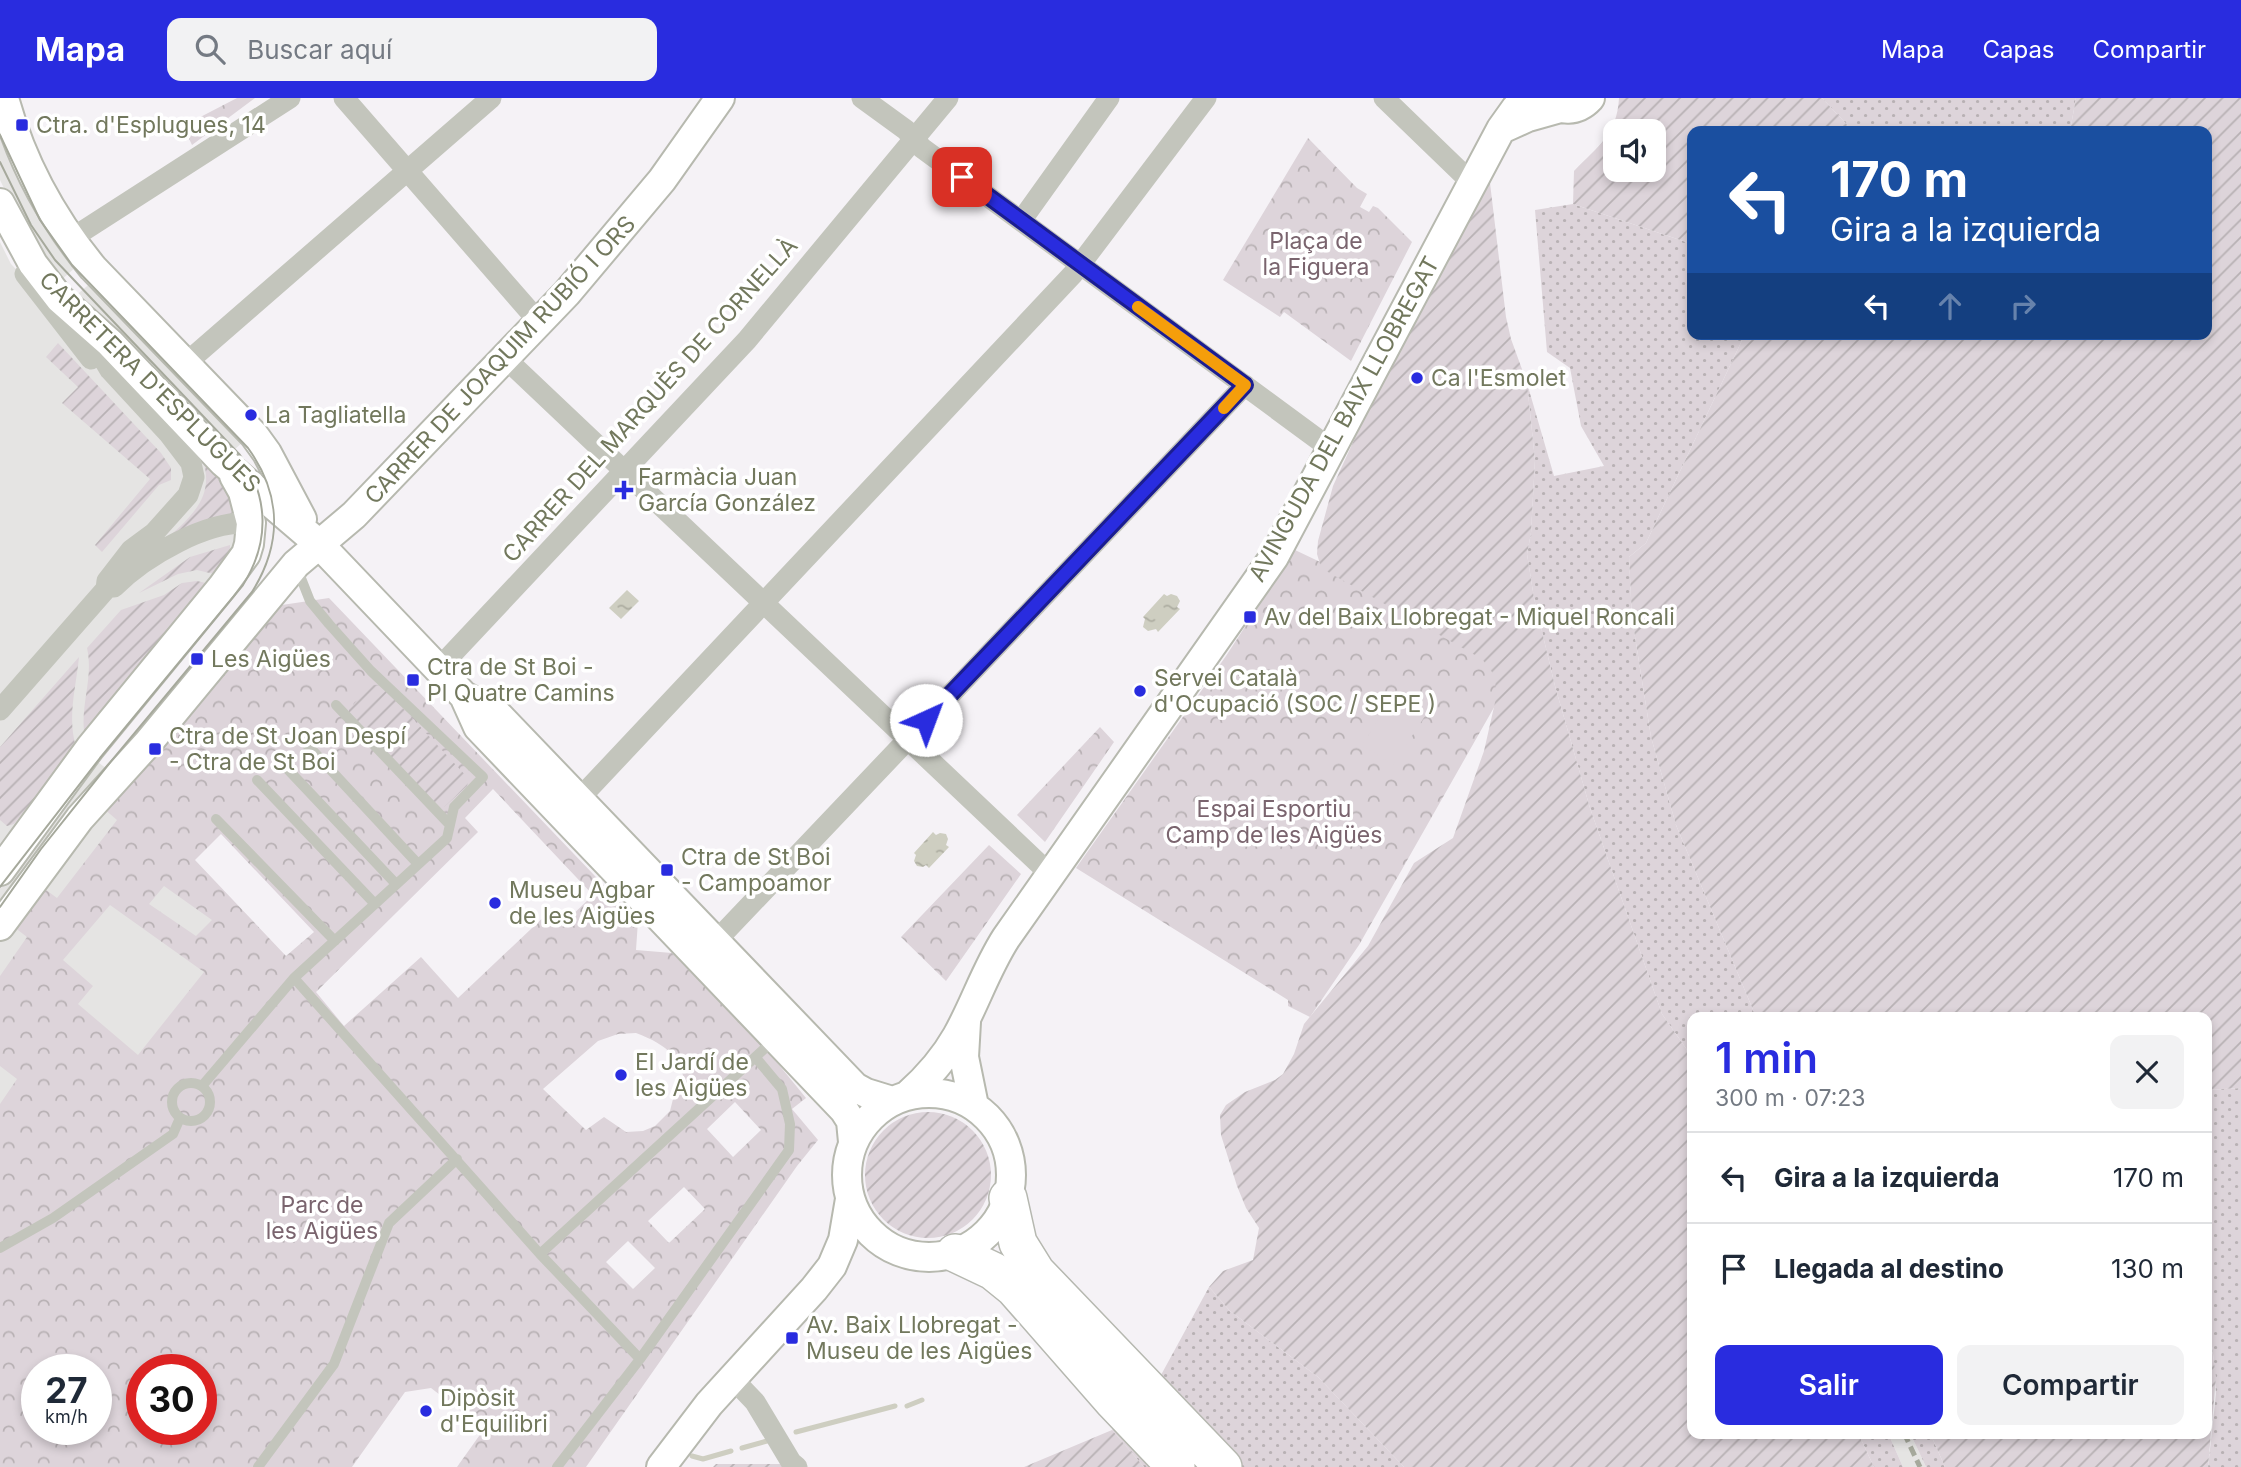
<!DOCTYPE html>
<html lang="es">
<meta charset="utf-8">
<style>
body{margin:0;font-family:Inter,sans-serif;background:#f2f2f3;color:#1f2937;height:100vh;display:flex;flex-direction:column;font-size:26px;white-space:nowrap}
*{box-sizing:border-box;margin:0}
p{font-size:23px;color:#747a83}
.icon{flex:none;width:38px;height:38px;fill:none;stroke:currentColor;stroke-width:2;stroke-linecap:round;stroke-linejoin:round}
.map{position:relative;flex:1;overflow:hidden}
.drawer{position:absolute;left:1687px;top:914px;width:525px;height:427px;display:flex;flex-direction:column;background:#fff;border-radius:14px;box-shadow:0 4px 10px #0003}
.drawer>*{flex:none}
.guide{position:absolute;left:1687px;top:28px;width:525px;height:214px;border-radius:14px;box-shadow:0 4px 10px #0003;background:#1a4fa0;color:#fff;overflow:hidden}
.tools{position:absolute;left:1603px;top:21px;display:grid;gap:14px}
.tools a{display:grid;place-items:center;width:63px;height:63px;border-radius:14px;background:#fff;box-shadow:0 4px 10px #0003;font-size:35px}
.speed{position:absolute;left:21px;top:1256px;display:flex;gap:14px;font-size:35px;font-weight:700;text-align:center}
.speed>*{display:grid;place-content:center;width:91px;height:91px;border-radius:50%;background:#fff;box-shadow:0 4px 10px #0003;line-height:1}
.speed small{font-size:18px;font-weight:400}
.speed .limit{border:10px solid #d22;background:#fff;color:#111}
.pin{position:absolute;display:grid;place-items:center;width:60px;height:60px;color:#fff;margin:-30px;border-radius:14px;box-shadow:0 4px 10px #0006}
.me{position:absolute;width:77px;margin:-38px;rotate:43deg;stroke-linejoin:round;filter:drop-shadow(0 0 5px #0008)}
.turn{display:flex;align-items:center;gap:24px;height:147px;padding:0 28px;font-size:32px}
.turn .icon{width:91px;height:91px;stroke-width:2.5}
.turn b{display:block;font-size:49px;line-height:60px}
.lanes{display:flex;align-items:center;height:66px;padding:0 28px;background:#0003;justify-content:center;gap:35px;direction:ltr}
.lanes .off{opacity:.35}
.round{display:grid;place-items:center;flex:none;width:74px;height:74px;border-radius:14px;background:#f2f2f3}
.headline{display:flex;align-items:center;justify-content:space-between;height:119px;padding:0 28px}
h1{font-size:42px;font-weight:600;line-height:52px;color:#292cdf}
.cta{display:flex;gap:14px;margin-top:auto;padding:14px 28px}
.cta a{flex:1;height:80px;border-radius:14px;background:#292cdf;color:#fff;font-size:28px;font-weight:600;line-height:80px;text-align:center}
.cta a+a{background:#f2f2f3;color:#1f2937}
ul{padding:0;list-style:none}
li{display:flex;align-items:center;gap:21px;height:91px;padding:0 28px;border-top:2px solid #e0e1e3}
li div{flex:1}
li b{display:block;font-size:26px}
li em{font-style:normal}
header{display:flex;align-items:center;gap:42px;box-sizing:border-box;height:98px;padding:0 35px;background:#292cdf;color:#fff}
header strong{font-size:33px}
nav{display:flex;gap:38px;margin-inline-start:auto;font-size:24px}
.search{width:490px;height:63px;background:#f2f2f3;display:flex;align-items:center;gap:18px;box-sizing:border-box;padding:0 24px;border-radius:14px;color:#747a83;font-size:26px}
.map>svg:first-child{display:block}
</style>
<header>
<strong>Mapa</strong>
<div class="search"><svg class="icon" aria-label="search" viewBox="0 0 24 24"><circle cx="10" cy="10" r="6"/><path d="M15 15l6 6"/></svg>Buscar aquí</div>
<nav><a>Mapa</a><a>Capas</a><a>Compartir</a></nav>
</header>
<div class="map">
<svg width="2241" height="1369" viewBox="0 0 2241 1369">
<defs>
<pattern id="grass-dots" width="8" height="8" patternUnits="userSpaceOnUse" patternTransform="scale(1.75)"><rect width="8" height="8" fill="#ddd4da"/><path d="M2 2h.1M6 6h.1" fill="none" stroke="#b8b1b4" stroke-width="1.8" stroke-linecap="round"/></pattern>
<pattern id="park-crowns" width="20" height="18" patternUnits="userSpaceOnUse" patternTransform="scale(1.75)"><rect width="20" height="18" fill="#ddd4da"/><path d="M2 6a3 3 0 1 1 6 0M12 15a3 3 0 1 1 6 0" fill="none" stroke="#b8b1b4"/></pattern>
<pattern id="garden-furrows" width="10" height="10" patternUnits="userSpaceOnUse" patternTransform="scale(1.75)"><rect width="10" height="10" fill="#ddd4da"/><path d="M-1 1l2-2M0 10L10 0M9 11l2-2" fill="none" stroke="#b8b1b4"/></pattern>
<pattern id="water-ripples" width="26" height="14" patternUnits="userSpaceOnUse" patternTransform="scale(1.75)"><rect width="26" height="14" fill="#cecec1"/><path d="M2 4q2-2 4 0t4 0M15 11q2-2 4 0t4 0" fill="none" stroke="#acaca0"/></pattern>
</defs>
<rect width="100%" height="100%" fill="#f5f2f6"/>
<path fill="#e5e4e3" d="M 0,22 L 78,167 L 59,184 L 16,115 L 0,82 Z
M 0,144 L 11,166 L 221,382 L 242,435 L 241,453 L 90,658 L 107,671 L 301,910 L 0,1160 Z
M 93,183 L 245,342 L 233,353 L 174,292 L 73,200 Z
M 1888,1335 L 1910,1335 L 1926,1369 L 1903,1369 Z"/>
<path fill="url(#grass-dots)" d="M 1822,0 L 2076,0 L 2070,33 L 1853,33 Z
M 1573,106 L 1692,146 L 1692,236 L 1745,236 L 1646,445 L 1629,459 L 1632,520 L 1651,639 L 1676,727 L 1756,919 L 1692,919 L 1692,959 L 1662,916 L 1590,710 L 1555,588 L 1534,500 L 1527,456 L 1531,435 L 1535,362 L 1527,285 L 1554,378 L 1604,368 L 1581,328 L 1570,270 L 1547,254 L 1535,112 Z
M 2241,990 L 2241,1369 L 2208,1369 L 2216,1296 L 2214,1263 L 2207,1212 L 2207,992 Z
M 1209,1189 L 1230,1213 L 1318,1279 L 1404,1369 L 1144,1369 L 1112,1332 L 1161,1277 Z
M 1858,1335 L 1888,1335 L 1903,1369 L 1874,1369 Z
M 1910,1335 L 1930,1335 L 1945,1369 L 1926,1369 Z"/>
<path fill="url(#park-crowns)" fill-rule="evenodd" d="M 237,0 L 255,0 L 192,47 L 183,28 Z
M 1308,40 L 1357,90 L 1367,96 L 1360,109 L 1369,114 L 1373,108 L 1378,110 L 1412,144 L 1351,263 L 1284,214 L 1280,219 L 1223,182 Z
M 1295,452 L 1335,471 L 1467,545 L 1509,583 L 1359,847 L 1310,919 L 1288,908 L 1288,902 L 1076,770 L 1226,558 Z
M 329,500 L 638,823 L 636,852 L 672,855 L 766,951 L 806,1000 L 792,1011 L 818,1042 L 797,1068 L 586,1369 L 457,1369 L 484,1331 L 431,1290 L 405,1294 L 352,1369 L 0,1369 L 0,1006 L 17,981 L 0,968 L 0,878 L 27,839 L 14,829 L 42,789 L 57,800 L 117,722 L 103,710 L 275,508 ZM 493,691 L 593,797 L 563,826 L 550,813 L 458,900 L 421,859 L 344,928 L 316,894 L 478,734 L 465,720 ZM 221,736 L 314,834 L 286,858 L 195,762 ZM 164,788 L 212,822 L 196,838 L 149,806 ZM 110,807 L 204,874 L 138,957 L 78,906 L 93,888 L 63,862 ZM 636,935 C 668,947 684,961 686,996 L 674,997 L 670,1013 L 655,1028 L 643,1033 L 626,1034 L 604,1019 L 586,1032 L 543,991 L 598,943 L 618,936 ZM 735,1004 L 761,1032 L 733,1059 L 707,1031 ZM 684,1089 L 705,1111 L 669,1145 L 648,1123 ZM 628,1143 L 655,1170 L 633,1191 L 606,1164 ZM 37,1272 L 96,1272 L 96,1332 L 37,1332 ZM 142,1272 L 201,1272 L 201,1332 L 142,1332 Z
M 1100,629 L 1114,644 L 1045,744 L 1017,717 Z
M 989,747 L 1021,776 L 946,883 L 901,839 Z"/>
<path fill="url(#garden-furrows)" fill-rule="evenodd" d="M 1619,0 L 1822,0 L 1853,33 L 1692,33 L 1692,146 L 1573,106 L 1574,73 C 1598,48 1617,37 1619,0 ZM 1615,33 L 1654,33 L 1654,72 L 1615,72 Z
M 2076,0 L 2241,0 L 2241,990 L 2207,992 L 2207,919 L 1756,919 L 1676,727 L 1651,639 L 1632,520 L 1629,459 L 1646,445 L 1745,236 L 2207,236 L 2207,33 L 2070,33 Z
M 1490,85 L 1506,219 L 1511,241 L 1527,285 L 1535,362 L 1531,435 L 1527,456 L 1534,500 L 1555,588 L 1590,710 L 1662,916 L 1692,959 L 1692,1335 L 1858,1335 L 1874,1369 L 1404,1369 L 1318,1279 L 1230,1213 L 1209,1189 L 1223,1173 L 1253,1162 L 1259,1130 L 1246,1110 L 1237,1088 L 1221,1037 L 1220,1017 L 1226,1007 L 1245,994 L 1275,982 L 1283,976 L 1294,956 L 1304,926 L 1368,848 L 1414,765 L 1453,740 L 1484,653 L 1496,600 L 1495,578 L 1482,561 L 1328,474 L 1320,466 L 1317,456 L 1318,443 L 1333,388 L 1406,228 Z
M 58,245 L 161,355 L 171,370 L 171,382 L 159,387 L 102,454 L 95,447 L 150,381 L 62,305 L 78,289 L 46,259 Z
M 203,362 L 225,378 L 237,418 L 160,447 C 186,422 216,403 203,362 Z
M 230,447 L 230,462 L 218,477 L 197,472 L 178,476 L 139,495 L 190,459 Z
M 197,483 L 210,486 L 85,640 C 79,608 94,581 87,550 L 121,512 L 164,497 L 182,485 Z
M 79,559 C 76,590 67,619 76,649 L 14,726 L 7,728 L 0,722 L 0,649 Z
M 372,587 L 382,588 L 469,681 L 467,688 L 444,709 L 438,709 L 349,618 L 349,611 Z
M865 1077a63 63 0 1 1 126 0a63 63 0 1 1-126 0Z
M 2207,1212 L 2216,1279 L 2208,1369 L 1945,1369 L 1930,1335 L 2207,1335 Z
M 1112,1332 L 1144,1369 L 1024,1369 Z
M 716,1366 L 786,1366 L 793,1369 L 713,1369 Z"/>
<path fill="#ddd4da" d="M 1397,592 L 1429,612 L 1393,667 L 1362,647 Z"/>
<path fill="url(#water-ripples)" d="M 627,492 L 639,503 L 621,521 L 609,510 Z
M 1164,496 L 1167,498 L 1171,496 L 1177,498 L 1180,503 L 1177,509 L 1180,511 L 1158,534 L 1156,531 L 1148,533 L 1143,529 L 1145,521 L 1143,519 Z
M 933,734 L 936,737 L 940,735 L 946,736 L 948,741 L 946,747 L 949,749 L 929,770 L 926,767 L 923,769 L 917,768 L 914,763 L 916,757 L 914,755 Z"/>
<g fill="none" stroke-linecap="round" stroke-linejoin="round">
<path stroke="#cecec1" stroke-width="5" d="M 907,1308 L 922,1302
M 796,1334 L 895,1308
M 742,1350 L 767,1343
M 692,1358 L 703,1361 L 731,1353"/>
<defs>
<path id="secondary" d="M 4,0 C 21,63 52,120 93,170 L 254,337 L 267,355 L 302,421
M 1546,2 C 1560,14 1577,14 1590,0
M 1506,29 L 1528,19 L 1560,10
M 0,105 L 33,166 L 60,201 L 110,245 L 223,364 L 319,446 L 464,598 L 495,614 L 855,989 L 866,995 L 892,1003
M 464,598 L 478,629 L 844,1012 L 851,1023 L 853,1044
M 0,773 L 90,650 L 222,489 L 246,456 L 249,446 L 251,425 L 243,394 L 234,378
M 0,828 L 80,720 L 148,645 L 296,466 L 354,417 L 567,195 L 662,82 L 720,0
M 966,924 L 964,959 L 974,1008
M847 1077a82 82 0 1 1 164 0a82 82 0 1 1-164 0Z
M 908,997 C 927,980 944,961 957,938 C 975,906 986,871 1006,840 L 1274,459 L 1501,31 L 1516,10 L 1527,0
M 661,1369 L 709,1306 L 814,1191 L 832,1168 L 843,1142 L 850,1101"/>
<path id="highway" d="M 1008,1100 L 1018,1145 L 1036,1174 L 1223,1369
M 955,1155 L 993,1173 L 1014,1190 L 1114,1304 L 1176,1369"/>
</defs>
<use href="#secondary" stroke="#b7b9af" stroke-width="32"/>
<use href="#highway" stroke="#b6b8b0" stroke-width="40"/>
<path stroke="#c3c5bc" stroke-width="10" d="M 336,607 L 450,727
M 302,641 L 418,766
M 279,662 L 396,786
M 257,682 L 375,806
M 216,721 L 335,843
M 294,880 L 540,1156 L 774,942
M172 1004a19 19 0 1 1 38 0a19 19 0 1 1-38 0Z
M 202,988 L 294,880 L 447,740 L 454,709 L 483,679 L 371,573 L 329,526 L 310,503 L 297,470
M 0,1150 L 53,1120 L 173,1036 L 180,1020
M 540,1156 L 640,1261
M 258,1369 L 334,1266 L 389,1125 L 457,1061
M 557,1369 L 640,1261 L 789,1052 L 790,1026 L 782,991 L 756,960"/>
<path stroke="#c3c5bc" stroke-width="21" d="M 344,0 L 539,224
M 862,0 L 906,32 L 922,50 L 1331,351
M 1384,0 L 1472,85
M 1021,123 L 1109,0
M 69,142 L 290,0
M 25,176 L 91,261
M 505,260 L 1051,777
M 185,266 L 491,0
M 114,489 C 145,458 207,422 251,425
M 438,571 L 747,242 L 948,0
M 0,612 L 106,491 L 107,483 L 131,452 L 154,435 L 188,397 L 194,379 L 191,365 L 169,336 L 110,272 L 83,227
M 579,701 L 1073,176 L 1206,0
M 716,843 L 1245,287
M 732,1280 L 755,1304 L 791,1364 L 797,1369"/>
<use href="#secondary" stroke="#fff" stroke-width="28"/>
<use href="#highway" stroke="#fff" stroke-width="37"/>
<path stroke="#a6a99c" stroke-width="2" d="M 0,37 L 40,122 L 72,167 L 248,350 C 282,397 282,446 252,494 L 108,667 L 41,751 L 0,809
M 0,64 L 31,127 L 55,162 L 240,357 C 269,399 270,444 243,487 L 100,660 L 0,789"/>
<path stroke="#a6a99c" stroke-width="5" stroke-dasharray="10 5" stroke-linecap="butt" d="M 1904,1335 L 1920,1369"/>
</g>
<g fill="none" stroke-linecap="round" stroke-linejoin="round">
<defs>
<path id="route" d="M 926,622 L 1245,287 L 962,79"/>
</defs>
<use href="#route" stroke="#1b1d91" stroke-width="18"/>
<use href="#route" stroke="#292cdf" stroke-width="12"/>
<path stroke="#f59e0b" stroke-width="12" d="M 1138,209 L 1245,287 L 1224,310"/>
</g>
<g fill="#292cdf" stroke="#fff" stroke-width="2.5">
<rect x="15" y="20" width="14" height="14" rx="3.5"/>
<circle cx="1417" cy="280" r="7"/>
<circle cx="251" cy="317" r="7"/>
<path d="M620.5 381.5h7v7h7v7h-7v7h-7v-7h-7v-7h7z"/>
<rect x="1243" y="512" width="14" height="14" rx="3.5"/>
<rect x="190" y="554" width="14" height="14" rx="3.5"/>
<rect x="406" y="575" width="14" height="14" rx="3.5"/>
<circle cx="1140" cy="593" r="7"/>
<rect x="148" y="644" width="14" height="14" rx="3.5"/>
<rect x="660" y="765" width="14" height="14" rx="3.5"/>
<circle cx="495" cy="805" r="7"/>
<circle cx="621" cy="977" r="7"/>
<rect x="785" y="1233" width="14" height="14" rx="3.5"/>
<circle cx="426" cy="1313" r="7"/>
</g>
<g text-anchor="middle" stroke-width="7" stroke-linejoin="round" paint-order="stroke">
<g font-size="23" fill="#72785d" stroke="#fff" text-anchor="start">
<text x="36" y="35">Ctra. d'Esplugues, 14</text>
<text x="1431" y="288">Ca l'Esmolet</text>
<text x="265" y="325">La Tagliatella</text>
<text x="638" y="387">Farmàcia Juan<tspan x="638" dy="26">García González</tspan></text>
<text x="1264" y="527">Av del Baix Llobregat - Miquel Roncali</text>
<text x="211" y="569">Les Aigües</text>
<text x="427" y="577">Ctra de St Boi -<tspan x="427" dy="26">Pl Quatre Camins</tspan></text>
<text x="1154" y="588">Servei Català<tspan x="1154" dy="26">d'Ocupació (SOC / SEPE )</tspan></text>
<text x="169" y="646">Ctra de St Joan Despí<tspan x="169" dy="26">- Ctra de St Boi</tspan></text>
<text x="681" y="767">Ctra de St Boi<tspan x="681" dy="26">- Campoamor</tspan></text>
<text x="509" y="800">Museu Agbar<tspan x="509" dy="26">de les Aigües</tspan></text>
<text x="635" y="972">El Jardí de<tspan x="635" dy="26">les Aigües</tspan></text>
<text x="806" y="1235">Av. Baix Llobregat -<tspan x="806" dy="26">Museu de les Aigües</tspan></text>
<text x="440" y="1308">Dipòsit<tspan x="440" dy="26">d'Equilibri</tspan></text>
</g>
<g font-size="23" fill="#7a646e" stroke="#fff">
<text x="1316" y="151">Plaça de<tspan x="1316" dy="26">la Figuera</tspan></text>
<text x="1274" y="719">Espai Esportiu<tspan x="1274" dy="26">Camp de les Aigües</tspan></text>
<text x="322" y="1115">Parc de<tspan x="322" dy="26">les Aigües</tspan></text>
</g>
<g font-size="23" fill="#72785d" stroke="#fff">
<text transform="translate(500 262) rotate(-47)" y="8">CARRER DE JOAQUIM RUBIÓ I ORS</text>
<text transform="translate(150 284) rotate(45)" y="8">CARRETERA D'ESPLUGUES</text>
<text transform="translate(650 302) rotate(-48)" y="8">CARRER DEL MARQUÈS DE CORNELLÀ</text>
<text transform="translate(1344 321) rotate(-61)" y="8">AVINGUDA DEL BAIX LLOBREGAT</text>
</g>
</g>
</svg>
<div class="tools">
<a><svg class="icon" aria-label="sound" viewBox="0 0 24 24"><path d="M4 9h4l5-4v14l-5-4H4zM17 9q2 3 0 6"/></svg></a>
</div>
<div class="speed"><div>27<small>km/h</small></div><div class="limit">30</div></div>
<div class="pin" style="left:962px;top:79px;background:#d93025"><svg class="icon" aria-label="arrive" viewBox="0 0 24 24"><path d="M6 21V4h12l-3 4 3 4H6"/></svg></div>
<svg class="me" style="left:926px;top:622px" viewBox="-20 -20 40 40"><circle r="19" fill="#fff"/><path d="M0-13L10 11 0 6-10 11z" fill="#292cdf"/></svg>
<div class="guide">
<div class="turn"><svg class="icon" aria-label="left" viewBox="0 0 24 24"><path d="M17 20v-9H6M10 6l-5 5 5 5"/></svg><div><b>170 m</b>Gira a la izquierda</div></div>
<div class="lanes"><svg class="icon" aria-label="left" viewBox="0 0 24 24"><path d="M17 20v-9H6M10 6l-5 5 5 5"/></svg><svg class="icon off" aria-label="ahead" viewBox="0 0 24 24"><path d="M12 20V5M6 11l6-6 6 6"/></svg><svg class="icon off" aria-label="right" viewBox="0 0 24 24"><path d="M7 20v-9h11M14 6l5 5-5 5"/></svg></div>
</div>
<section class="drawer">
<div class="headline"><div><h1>1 min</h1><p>300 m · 07:23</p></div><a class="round"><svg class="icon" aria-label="close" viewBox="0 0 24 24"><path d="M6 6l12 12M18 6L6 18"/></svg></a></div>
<ul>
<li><svg class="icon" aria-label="left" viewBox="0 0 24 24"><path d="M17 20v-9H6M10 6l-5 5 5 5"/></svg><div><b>Gira a la izquierda</b></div><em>170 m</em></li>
<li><svg class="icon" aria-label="arrive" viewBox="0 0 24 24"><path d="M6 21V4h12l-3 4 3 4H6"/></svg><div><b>Llegada al destino</b></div><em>130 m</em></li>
</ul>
<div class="cta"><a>Salir</a><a>Compartir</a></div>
</section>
</div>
